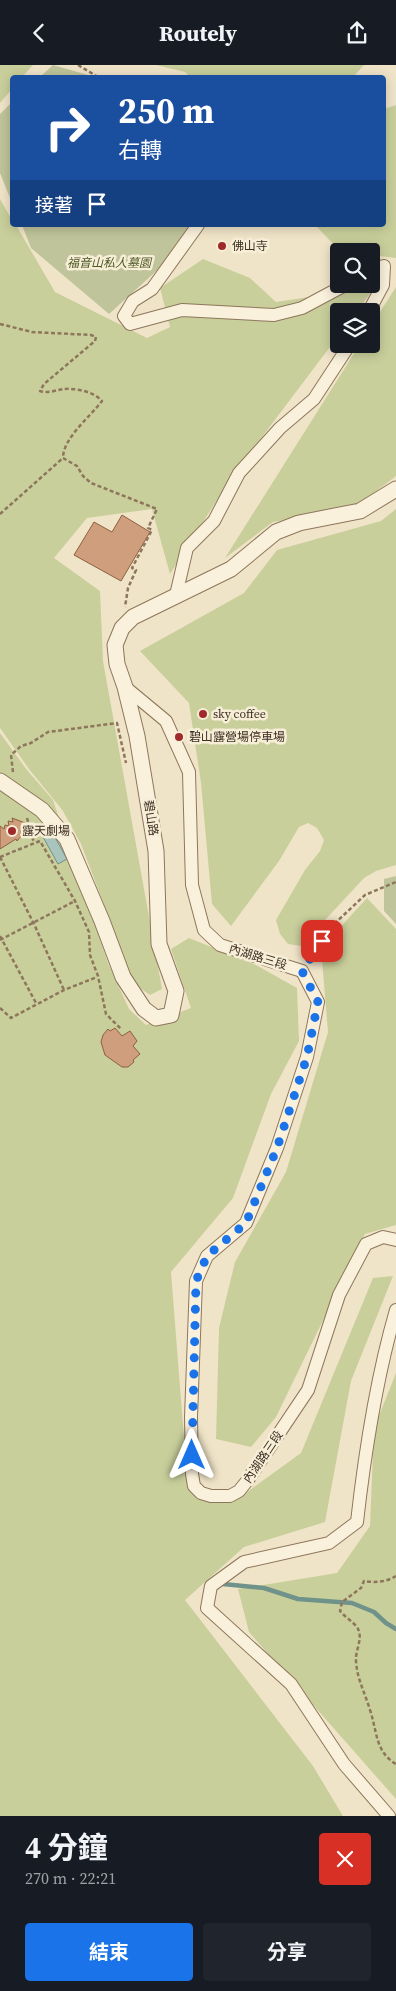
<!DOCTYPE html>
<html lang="zh-TW">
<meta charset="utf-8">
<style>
body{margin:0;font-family:"Source Serif 4","Noto Sans TC",serif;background:#20242c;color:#f1f3f6;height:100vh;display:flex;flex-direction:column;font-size:19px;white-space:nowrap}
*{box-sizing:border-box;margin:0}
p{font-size:16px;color:#9ea1a6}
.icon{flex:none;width:28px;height:28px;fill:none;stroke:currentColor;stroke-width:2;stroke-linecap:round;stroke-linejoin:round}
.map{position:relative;height:1751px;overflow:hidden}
.details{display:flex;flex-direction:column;background:#171b24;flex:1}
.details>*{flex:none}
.banner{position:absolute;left:10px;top:10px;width:376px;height:152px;border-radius:5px;box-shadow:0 2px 12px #0003;background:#1a4fa0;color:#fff;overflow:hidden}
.fabs{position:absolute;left:330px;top:178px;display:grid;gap:10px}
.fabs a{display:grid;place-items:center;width:50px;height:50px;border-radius:5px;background:#171b24;box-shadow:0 2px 12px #0003;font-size:25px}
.pin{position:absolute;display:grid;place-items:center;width:42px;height:42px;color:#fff;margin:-21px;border-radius:10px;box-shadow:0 2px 8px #0006}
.me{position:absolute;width:55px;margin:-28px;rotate:0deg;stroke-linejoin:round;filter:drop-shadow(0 0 4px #0008)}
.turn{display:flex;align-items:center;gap:18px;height:105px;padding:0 25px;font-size:22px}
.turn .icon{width:65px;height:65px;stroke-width:2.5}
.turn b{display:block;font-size:35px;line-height:42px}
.then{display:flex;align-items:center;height:48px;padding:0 25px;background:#0003;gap:10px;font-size:19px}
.round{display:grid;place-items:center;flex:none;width:52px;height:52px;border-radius:5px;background:#20242c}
.headline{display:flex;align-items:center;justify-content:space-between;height:85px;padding:0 25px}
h1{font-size:30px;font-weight:700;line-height:38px}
.primary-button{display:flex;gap:10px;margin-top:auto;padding:10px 25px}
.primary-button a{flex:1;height:58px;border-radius:5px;background:#1a73e8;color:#fff;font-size:20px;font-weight:700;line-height:58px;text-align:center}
.primary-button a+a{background:#20242c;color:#f1f3f6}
header{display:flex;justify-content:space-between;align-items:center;height:65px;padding:0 25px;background:#171b24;font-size:22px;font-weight:700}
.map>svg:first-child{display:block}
</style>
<header><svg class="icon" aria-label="back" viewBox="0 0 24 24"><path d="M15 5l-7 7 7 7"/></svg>Routely<svg class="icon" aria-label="share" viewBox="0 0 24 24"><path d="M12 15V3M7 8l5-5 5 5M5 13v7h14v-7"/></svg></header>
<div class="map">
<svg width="396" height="1751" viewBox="0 0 396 1751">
<rect width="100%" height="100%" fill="#f0e4c8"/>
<path fill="#c9cf9b" d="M 0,0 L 33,0 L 22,12 L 12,12 L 12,24 L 0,38 Z
M 156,0 L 364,0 L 353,12 L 190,12 L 185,7 Z
M 396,40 L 396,193 L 371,190 L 371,186 L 339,185 L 315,160 L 384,160 L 384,44 Z
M 0,134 L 12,155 L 12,160 L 16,160 L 55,227 L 147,273 L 170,262 L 160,223 L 203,194 L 250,213 L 276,237 L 375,222 L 357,246 L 339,246 L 339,270 L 231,413 L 170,509 L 152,444 L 87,453 L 54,493 L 100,526 L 103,596 L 162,924 L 150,930 L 134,919 L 81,779 L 63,746 L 29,704 L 0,663 Z
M 396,222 L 396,411 L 352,445 L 273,457 L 225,493 L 360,279 L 371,279 L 371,261 Z
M 396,444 L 396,800 L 376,806 L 364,813 L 301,881 L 288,879 L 280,869 L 276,855 L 305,805 L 320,786 L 324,775 L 317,763 L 308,758 L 299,762 L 279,796 L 231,861 L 212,839 L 201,718 L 189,638 L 140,586 L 244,528 L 277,485 L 381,456 Z
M 0,668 L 27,705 L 53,735 L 108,898 L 129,944 L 146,960 L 191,943 L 171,884 L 189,873 L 256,900 L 297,923 L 299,976 L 271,1029 L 233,1133 L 171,1207 L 188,1424 L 232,1438 L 301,1388 L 373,1213 L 393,1211 L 351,1316 L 325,1457 L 244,1482 L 185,1535 L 313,1701 L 343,1751 L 0,1751 Z
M 367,833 L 396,864 L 396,1160 L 365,1169 L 276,1352 L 251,1382 L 216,1374 L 219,1263 L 235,1197 L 286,1107 L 328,967 L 321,883 Z
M 396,1308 L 396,1734 L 249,1567 L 238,1524 L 337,1508 L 370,1461 L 374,1363 Z"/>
<path fill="#bfc49a" d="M 53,0 L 95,12 L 40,12 Z
M 12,37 L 12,138 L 0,108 L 0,49 Z
M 22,160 L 195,160 L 185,180 L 109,249 L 31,183 Z
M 396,811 L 396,859 L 384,846 L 384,814 Z"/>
<path fill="#a9c4bc" stroke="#6f938a" d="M 52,767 L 67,794 L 58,799 L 43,772 Z"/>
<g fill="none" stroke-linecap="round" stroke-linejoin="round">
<path stroke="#6f938a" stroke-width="4.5" d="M 223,1519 L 264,1523 L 298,1534 L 352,1538 L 374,1547 L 386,1558 L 396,1564"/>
</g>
<path fill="#cf9f7d" stroke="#8d5f41" d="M 122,450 L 150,467 L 121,516 L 74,490 L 94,457 L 112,467 Z
M 12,753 L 28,759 L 22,767 L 24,768 L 17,776 L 16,774 L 0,784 L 0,761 L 4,764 L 5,760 L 9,761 L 8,756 L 13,757 Z
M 115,963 L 122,971 L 130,966 L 137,976 L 133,981 L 140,989 L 133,995 L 134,997 L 128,1002 L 122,1002 L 105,990 L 101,977 L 103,970 L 108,964 L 110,966 Z"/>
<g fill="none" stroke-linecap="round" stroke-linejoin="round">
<defs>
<path id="minor" d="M 198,160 L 152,224 L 133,236 L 124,251 L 130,259 L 182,245 L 274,250 L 302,243 L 347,219
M 369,246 L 383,220 L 384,201 L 371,204
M 176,530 L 187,483 L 214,456 L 239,408 L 280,363 L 314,334 L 350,279
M 125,622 L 166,656 L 189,707 L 192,820 L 204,865 L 220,880 L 302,906 L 318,937 L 307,992 L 277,1083 L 246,1158 L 207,1191 L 196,1216 L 191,1352 L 192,1409 L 194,1421 L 201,1428 L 211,1431 L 230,1431 L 239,1426 L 247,1416 L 308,1325 L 339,1230 L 366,1179 L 383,1172 L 396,1175
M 389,1751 L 344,1699 L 291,1619 L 207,1543 L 211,1521 L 244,1497 L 329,1478 L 357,1457 C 365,1386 376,1314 396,1245"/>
<path id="tertiary" d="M 0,716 L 42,745 L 67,774 L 102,856 L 123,912 L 144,944 L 156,953 L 171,950 L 176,926 L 159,879 L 156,786 L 137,671 L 125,622 L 117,599 L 115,580 L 122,563 L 133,552 L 231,504 L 276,467 L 299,458 L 360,446 L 396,424"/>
</defs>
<use href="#minor" stroke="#8d765c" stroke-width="14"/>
<use href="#tertiary" stroke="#8d765c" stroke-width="17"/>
<path stroke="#8d765c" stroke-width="2.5" stroke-dasharray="4 2.5" stroke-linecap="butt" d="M 78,0 L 98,12
M 0,259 L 32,267 L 91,270 L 96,272 L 95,276 L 44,319 L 40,326 C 47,329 56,325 64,324 C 77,323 94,327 102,336 C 90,352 63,373 63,393 L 77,401 L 83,411 L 91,418 L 157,444 L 148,463 L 152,465 L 132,503 L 136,505 L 128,523 L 125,542
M 0,449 L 63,393
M 13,707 L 11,690 L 21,681 L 31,678 L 48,667 L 117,658 L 126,698
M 27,753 L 34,778
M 0,792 L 40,776 L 75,836 L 89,867 L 90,890 L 98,911 L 106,949 L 122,965
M 0,792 L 34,859 L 64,925
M 0,871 L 36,938
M 0,875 L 75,836
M 308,896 L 332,861 L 365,830 L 396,817
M 0,943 L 11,953 L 64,925 L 97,912
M 396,1511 C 387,1517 374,1518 364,1516 L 361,1523 L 342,1537 L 340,1546 C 345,1552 352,1556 357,1562 C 364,1573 355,1585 356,1596 C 357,1614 365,1628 370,1645 C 377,1665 375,1687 396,1699"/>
<use href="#minor" stroke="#faf1dc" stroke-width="12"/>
<use href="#tertiary" stroke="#faf1dc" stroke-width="15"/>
</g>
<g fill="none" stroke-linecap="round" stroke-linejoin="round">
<path stroke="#1a73e8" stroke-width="9" stroke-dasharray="0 16.2" d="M 192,1390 L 196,1216 L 207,1191 L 246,1158 L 277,1083 L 307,992 L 318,937 L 302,906 L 322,876"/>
</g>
<g fill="#9e2a2b" stroke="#f7eed8" stroke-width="2">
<circle cx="222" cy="181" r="5"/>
<circle cx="203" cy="649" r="5"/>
<circle cx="179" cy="672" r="5"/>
<circle cx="12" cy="766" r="5"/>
</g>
<g text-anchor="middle" stroke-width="5" stroke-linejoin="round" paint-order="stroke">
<g font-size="12" fill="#3d2e20" stroke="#f7eed8" text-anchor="start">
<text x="232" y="185">佛山寺</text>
<text x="213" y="653">sky coffee</text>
<text x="189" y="676">碧山露營場停車場</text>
<text x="22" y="770">露天劇場</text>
</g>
<g font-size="12" font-style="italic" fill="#4d5a26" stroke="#f7eed8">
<text x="109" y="202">福音山私人墓園</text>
</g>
<g font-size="12" fill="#3d2e20" stroke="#f7eed8">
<text transform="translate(151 753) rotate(81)" y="4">碧山路</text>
<text transform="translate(258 892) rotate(17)" y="4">內湖路三段</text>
<text transform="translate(263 1392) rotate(-56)" y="4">內湖路三段</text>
</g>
</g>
</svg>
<div class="fabs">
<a><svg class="icon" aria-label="search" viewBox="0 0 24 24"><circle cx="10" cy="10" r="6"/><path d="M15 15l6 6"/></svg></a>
<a><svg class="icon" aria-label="layers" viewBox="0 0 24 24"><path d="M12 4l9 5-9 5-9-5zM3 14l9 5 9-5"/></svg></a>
</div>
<div class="pin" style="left:322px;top:876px;background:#d93025"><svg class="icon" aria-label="arrive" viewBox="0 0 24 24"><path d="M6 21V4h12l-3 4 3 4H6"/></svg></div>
<svg class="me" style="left:192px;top:1390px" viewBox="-20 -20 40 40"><path d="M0-17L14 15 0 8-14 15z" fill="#1a73e8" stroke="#fff" stroke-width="4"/></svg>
<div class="banner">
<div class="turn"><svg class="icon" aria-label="right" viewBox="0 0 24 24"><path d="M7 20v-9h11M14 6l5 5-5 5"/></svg><div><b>250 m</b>右轉</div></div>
<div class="then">接著<svg class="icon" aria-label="arrive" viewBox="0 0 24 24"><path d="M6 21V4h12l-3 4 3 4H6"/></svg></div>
</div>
</div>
<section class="details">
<div class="headline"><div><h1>4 分鐘</h1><p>270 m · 22:21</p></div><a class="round" style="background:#d93025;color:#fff"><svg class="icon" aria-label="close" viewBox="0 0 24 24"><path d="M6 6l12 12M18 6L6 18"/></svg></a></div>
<div class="primary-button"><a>結束</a><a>分享</a></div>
</section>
